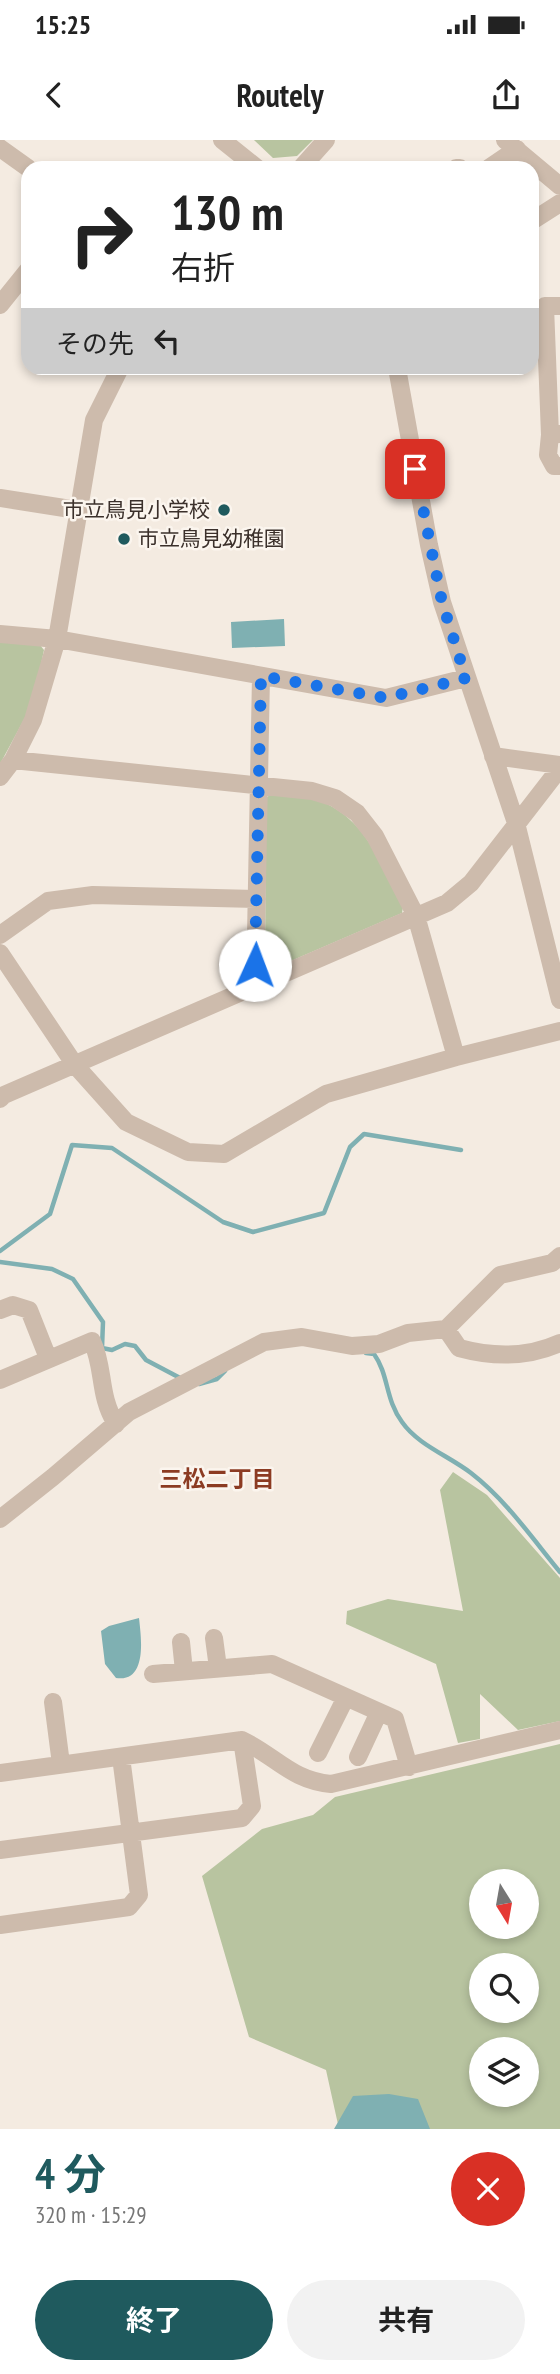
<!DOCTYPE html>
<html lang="ja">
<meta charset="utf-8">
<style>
body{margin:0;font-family:"PT Sans Narrow","Noto Sans JP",sans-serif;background:#f2f2f2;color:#222;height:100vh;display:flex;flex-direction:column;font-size:26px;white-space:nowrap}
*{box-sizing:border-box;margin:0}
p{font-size:23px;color:#767676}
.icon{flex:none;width:38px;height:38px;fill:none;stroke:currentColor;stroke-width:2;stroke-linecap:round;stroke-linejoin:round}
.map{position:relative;height:1989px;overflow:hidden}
.drawer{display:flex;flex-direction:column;background:#fff;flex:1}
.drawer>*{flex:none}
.hud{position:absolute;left:21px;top:21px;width:518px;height:214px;border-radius:21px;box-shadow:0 4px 10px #0003;background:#fff;color:#222;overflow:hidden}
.needle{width:46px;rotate:169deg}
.tools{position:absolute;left:469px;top:1729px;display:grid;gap:14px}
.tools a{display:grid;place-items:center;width:70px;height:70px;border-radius:50%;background:#fff;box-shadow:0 4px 10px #0003;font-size:35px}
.pin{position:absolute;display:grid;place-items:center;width:60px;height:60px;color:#fff;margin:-30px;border-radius:14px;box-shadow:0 4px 10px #0006}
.me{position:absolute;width:77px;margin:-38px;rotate:2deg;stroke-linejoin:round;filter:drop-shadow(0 0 5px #0008)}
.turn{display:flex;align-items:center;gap:24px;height:147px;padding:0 35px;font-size:32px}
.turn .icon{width:91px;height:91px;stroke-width:2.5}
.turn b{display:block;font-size:49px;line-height:60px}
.then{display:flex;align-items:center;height:66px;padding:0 35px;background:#0003;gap:14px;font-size:26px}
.round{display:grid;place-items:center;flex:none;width:74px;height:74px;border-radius:37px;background:#f2f2f2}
.headline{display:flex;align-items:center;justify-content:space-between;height:119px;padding:0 35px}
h1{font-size:42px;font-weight:700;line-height:52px;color:#1f5a5e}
.action{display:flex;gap:14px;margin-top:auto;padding:14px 35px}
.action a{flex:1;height:80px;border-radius:42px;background:#1f5a5e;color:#fff;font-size:28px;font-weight:700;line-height:80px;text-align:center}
.action a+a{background:#f2f2f2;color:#222}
.status{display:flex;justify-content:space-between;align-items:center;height:49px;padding:0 35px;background:#fff;direction:ltr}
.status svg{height:19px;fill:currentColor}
header{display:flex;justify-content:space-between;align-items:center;height:91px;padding:0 35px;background:#fff;font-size:32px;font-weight:700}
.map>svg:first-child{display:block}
</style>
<div class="status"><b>15:25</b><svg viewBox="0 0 49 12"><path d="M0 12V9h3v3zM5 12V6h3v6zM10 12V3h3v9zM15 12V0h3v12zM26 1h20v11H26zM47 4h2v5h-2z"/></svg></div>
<header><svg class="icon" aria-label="back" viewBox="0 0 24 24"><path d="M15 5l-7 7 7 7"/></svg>Routely<svg class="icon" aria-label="share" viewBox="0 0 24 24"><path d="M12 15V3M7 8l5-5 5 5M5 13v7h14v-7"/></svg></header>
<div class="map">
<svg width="560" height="1989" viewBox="0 0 560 1989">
<rect width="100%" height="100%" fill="#f4ebe1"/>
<path fill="#b8c4a0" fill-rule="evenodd" d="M 254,0 L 313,0 L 297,16 L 273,18 Z
M 0,501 L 40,505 L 44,510 L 33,563 L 0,624 Z
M 271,654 C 284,655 298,654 310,658 C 364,672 380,722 403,767 L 402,773 L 270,830 L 265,826 L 266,658 Z
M 453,1332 L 487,1355 L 560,1438 L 560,1581 L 518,1590 L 480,1554 L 480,1599 L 458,1603 L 436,1524 L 346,1484 L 347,1471 L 388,1459 L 463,1471 L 440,1350 Z
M 560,1604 L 560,1989 L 339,1989 L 326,1930 L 249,1897 L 202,1736 L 262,1689 L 313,1675 L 335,1657 ZM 481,1741 L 527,1741 L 527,1787 L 481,1787 ZM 481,1825 L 527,1825 L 527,1871 L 481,1871 ZM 481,1909 L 527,1909 L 527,1955 L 481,1955 Z"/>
<path fill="#7fb0b2" d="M 284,479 L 285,506 L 232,508 L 231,482 Z
M 139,1478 C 141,1496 148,1543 116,1538 L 105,1524 L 101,1491 L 109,1486 Z
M 389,1954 L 418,1959 L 430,1989 L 334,1989 L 353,1956 Z"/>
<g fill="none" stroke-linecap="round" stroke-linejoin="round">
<path stroke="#7fb0b2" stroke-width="4.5" d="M 0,1111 L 50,1074 L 72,1005 L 112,1008 L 223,1082 L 253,1092 L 324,1073 L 350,1007 L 364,994 L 461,1010
M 0,1122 L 52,1129 L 73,1139 L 103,1182 L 102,1208 L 112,1210 L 125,1204 L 135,1206 L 146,1220 L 182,1239
M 366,1213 L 374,1214 C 389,1235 385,1259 402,1282 C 418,1305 449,1316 471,1333 C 506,1360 532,1398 560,1432
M 199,1244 L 217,1239 L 225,1231"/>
<path stroke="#cdbbac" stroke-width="18" d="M 222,0 L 257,28
M 505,0 L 560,46
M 0,8 L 28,28
M 301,28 L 326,0
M 456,28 L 460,28
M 489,28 L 517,9
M 532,81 L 560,63
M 0,165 L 28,130
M 397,228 L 429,405 L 442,462 L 516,683 L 560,860
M 560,294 L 550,295 L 548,315 L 554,326 L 560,326
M 550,295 L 545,166 L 560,166
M 0,358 L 77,370
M 0,494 L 57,499 L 386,558 L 466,538
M 493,616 L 560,625
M 13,620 L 312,651 L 335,658 L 357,673 L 375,696 L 416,776 L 456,917
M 0,637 L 13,620 L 33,580 L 57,499 L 94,280 L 120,228
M 0,795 L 48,761 L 93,755 L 257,759
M 0,813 L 75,925 L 126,982 L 188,1012 L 224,1014 L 326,954 L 456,917 L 560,891
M 255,847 L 261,536
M 0,959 L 4,955 L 447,763 L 471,743 L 560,628
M 0,1170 L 13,1165 L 29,1170 L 48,1218
M 446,1189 L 459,1208 C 492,1217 527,1218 560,1203
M 0,1240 L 92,1201 C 105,1229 98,1255 116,1284
M 0,1379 L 53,1337 L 129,1272 L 264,1202 L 302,1197 L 352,1206 L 379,1204 L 408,1193 L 446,1189 L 500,1135 L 552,1123 L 560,1116
M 214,1498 L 218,1528
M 181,1502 L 184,1531
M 153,1534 L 272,1524 L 395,1579 L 409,1627
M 53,1562 L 61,1624
M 318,1613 L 346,1557
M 358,1617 L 379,1572
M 0,1633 L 242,1600 C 277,1617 291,1640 331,1644 L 560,1590
M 0,1710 L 242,1678 L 252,1666 L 242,1600
M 0,1785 L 129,1767 L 139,1755 L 121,1617"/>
</g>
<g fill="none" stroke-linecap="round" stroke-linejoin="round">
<path stroke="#1a73e8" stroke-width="12" stroke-dasharray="0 21.6" d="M 255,825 L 261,536 L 386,558 L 466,538 L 442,462 L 415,329"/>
</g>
<g fill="#1f5a5e" stroke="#fbf5ee" stroke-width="2.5">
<circle cx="224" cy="370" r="7"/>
<circle cx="124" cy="399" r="7"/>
</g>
<g text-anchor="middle" stroke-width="5" stroke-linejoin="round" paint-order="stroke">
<g font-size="21" fill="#3b302b" stroke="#fbf5ee" text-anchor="end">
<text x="210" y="377">市立鳥見小学校</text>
<text x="138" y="406" text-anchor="start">市立鳥見幼稚園</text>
</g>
<g font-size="23" font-weight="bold" fill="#8c3b22" stroke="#fbf5ee">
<text x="217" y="1347">三松二丁目</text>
</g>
</g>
</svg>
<div class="tools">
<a><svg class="needle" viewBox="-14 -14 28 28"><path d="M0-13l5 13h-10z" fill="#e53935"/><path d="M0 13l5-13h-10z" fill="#767676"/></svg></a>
<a><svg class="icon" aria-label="search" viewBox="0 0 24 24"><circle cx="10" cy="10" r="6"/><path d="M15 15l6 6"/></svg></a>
<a><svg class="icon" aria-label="layers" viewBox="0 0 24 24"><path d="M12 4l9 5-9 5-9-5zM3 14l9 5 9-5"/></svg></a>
</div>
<div class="pin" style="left:415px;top:329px;background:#d93025"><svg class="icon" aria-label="arrive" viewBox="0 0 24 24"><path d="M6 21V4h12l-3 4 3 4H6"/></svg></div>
<svg class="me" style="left:255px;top:825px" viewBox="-20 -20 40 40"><circle r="19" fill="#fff"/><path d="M0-13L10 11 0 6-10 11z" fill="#1a73e8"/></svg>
<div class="hud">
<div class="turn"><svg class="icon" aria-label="right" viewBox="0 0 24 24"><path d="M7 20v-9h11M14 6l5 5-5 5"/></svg><div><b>130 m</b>右折</div></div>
<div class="then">その先<svg class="icon" aria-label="left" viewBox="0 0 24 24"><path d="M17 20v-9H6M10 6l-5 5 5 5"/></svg></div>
</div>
</div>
<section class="drawer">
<div class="headline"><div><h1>4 分</h1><p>320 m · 15:29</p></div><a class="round" style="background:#d93025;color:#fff"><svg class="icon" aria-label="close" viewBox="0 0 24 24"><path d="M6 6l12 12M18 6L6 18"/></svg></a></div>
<div class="action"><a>終了</a><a>共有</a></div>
</section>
